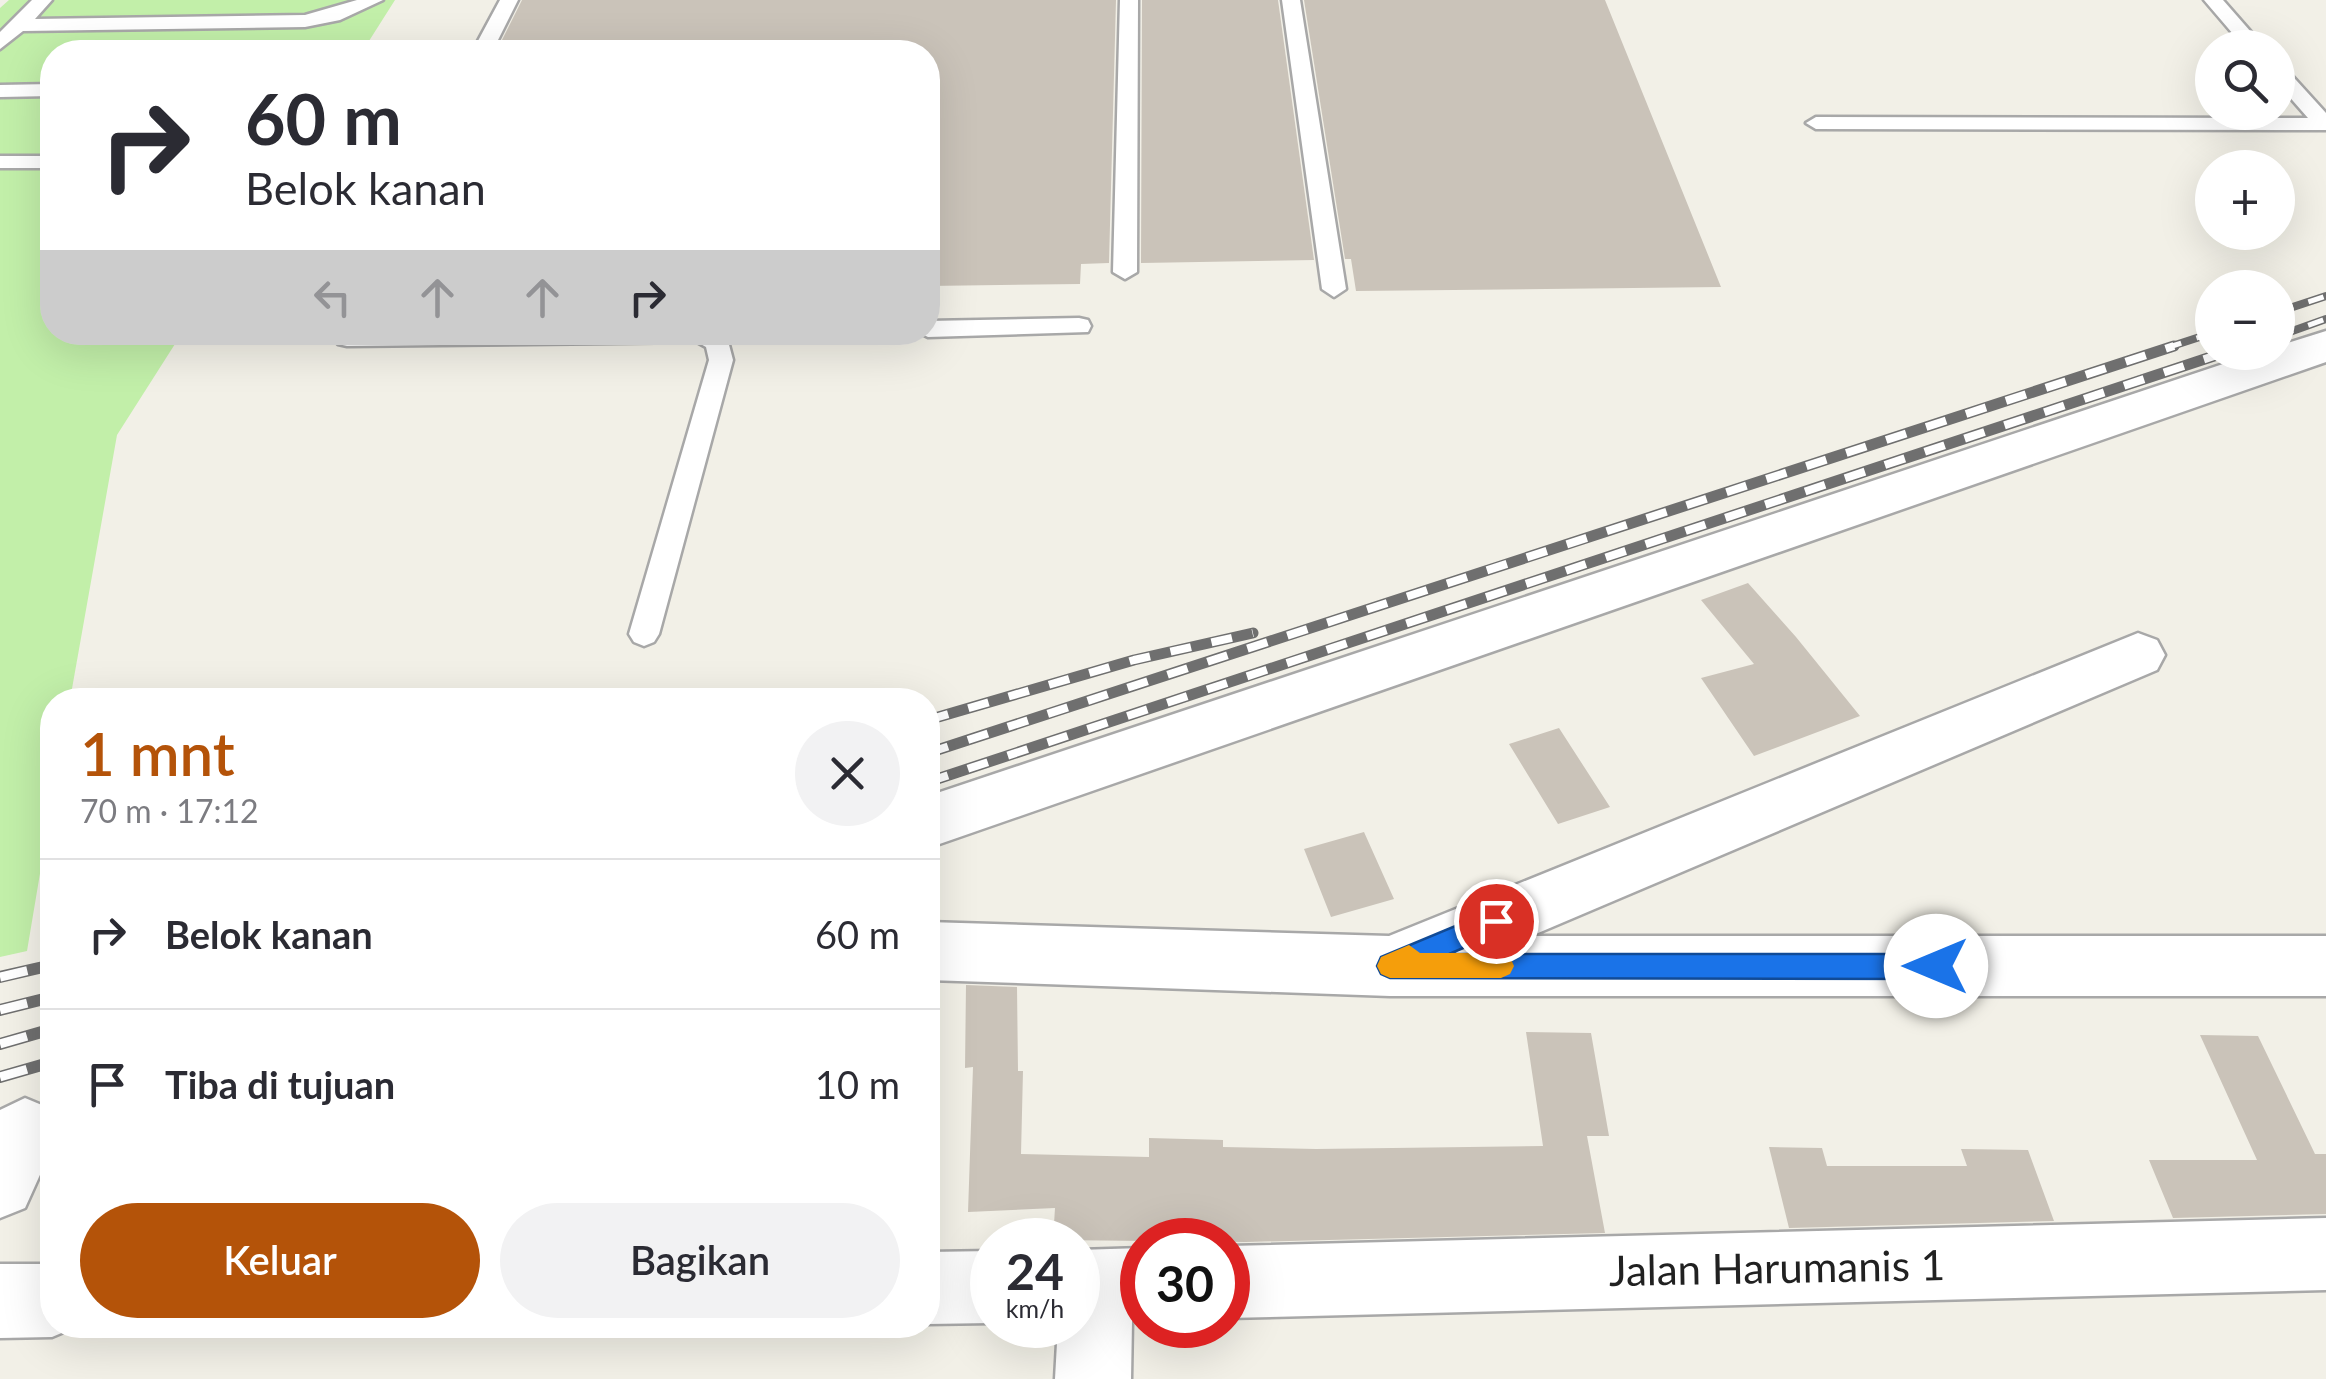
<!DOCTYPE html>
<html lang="id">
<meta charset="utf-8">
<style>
body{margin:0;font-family:Lato,sans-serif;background:#f2f2f3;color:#2b2b33;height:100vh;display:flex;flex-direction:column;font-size:38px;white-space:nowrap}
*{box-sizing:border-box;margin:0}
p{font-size:32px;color:#7c7c81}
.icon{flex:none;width:55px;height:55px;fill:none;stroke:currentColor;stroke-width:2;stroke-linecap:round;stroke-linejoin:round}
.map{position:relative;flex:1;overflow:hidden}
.panel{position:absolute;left:40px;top:688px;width:900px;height:650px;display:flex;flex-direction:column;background:#fff;border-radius:40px;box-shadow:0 10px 40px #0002}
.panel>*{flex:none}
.hud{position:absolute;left:40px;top:40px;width:900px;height:305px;border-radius:40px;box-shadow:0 10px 40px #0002;background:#fff;color:#2b2b33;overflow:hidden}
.buttons{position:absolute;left:2195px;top:30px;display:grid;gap:20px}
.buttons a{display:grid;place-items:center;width:100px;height:100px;border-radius:50%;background:#fff;box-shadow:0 10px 40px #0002;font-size:50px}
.speed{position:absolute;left:970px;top:1218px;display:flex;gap:20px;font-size:50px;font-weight:700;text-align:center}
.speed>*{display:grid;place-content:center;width:130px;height:130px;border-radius:50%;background:#fff;box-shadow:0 10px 40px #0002;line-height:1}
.speed small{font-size:25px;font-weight:400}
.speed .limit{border:15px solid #d22;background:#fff;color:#111}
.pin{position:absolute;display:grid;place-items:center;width:85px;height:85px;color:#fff;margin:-42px;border:5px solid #fff;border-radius:50%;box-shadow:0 2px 10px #0007}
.me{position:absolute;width:110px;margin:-55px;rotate:270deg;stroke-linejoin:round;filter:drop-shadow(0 0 8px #0008)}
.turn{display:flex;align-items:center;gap:35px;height:210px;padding:0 40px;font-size:45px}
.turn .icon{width:130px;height:130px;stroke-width:2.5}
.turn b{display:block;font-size:70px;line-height:85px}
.lanes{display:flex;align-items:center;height:95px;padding:0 40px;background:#0003;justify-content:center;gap:50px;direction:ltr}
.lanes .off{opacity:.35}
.round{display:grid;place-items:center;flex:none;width:105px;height:105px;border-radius:52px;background:#f2f2f3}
.headline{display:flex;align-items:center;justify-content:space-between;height:170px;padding:0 40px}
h1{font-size:60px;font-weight:600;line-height:75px;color:#b45309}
.primary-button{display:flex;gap:20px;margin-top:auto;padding:20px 40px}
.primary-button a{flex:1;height:115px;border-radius:60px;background:#b45309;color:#fff;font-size:40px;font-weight:600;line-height:115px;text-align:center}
.primary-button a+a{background:#f2f2f3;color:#2b2b33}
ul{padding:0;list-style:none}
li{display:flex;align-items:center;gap:30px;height:150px;padding:0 40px;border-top:2px solid #e1e1e2}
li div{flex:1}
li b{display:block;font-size:38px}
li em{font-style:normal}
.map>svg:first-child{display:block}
</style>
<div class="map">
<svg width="2326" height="1379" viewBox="0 0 2326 1379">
<rect width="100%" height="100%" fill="#f2f0e7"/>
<path fill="#c2efa9" d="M 9,0 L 395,0 L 362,52 L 52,52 L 52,332 L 182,333 L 117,435 L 70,700 L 52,700 L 52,802 L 27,951 L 0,957 L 0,8 Z"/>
<path fill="#cac3b9" d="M 522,0 L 1116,0 L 1109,263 L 1081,264 L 1080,284 L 928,286 L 928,52 L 496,52 Z
M 1142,0 L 1278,0 L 1314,260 L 1141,263 Z
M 1304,0 L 1605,0 L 1721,287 L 1356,291 L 1351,259 L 1345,259 Z
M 1748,583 L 1796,637 L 1860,716 L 1754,756 L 1701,678 L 1754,664 L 1701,600 Z
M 1559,728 L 1610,807 L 1558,824 L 1509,744 Z
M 1364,832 L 1394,899 L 1331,917 L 1304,849 Z
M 966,985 L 1017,987 L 1018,1071 L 1023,1071 L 1021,1154 L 1149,1157 L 1149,1138 L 1223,1140 L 1223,1147 L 1316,1149 L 1543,1146 L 1526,1032 L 1591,1033 L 1609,1136 L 1587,1136 L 1605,1233 L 1246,1242 L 1053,1240 L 1055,1208 L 968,1212 L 973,1067 L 965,1068 Z
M 2200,1035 L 2258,1036 L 2315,1154 L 2326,1154 L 2326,1214 L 2173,1218 L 2149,1160 L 2257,1160 Z
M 1769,1147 L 1822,1148 L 1827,1166 L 1967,1166 L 1961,1149 L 2028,1150 L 2054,1221 L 1789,1228 Z"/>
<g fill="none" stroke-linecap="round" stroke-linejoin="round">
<defs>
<path id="service" d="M 32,0 L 52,0 L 35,19 L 305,15 L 357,0 L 383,0 L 340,20 L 305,27 L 23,31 L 0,49 L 0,32 Z
M 500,0 L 518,0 L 492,52 L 472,52 Z
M 1120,0 L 1138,0 L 1137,272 L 1125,279 L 1113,272 Z
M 1282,0 L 1300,0 L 1346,289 L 1334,297 L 1322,289 Z
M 2204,0 L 2223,0 L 2265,48 L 2245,48 Z
M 2278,66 L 2285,68 L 2326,113 L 2326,130 L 1816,129 L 1806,123 L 1816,117 L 2308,118 L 2278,84 Z
M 52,84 L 52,96 L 0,97 L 0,85 Z
M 0,156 L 52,156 L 52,168 L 0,168 Z
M 1079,318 L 1088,320 L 1091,326 L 1088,332 L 928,337 L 918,332 L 928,332 L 928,321 Z
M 331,332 L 787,332 L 775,340 L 728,341 L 733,360 L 659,634 L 654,642 L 644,646 L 634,642 L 629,634 L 709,360 L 706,347 L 697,342 L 347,346 L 338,344 Z"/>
<path id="minor" d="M 2326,331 L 2326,362 L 928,848 L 928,796 L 2259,352 L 2278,352 L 2278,346 Z
M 2138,633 L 2157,640 L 2165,655 L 2157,670 L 1531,936 L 2326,936 L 2326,996 L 1390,996 L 928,980 L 928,922 L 1389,936 Z
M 25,1098 L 49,1108 L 52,1148 L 25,1208 L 0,1218 L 0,1110 Z
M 2326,1218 L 2326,1290 L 1228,1318 L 1228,1246 Z
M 1142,1248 L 1142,1320 L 1132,1321 L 1131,1379 L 1055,1379 L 1058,1325 L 1078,1325 L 1078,1250 Z
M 992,1251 L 992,1323 L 928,1324 L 928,1252 Z
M 0,1264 L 52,1264 L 52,1325 L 78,1326 L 52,1337 L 0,1338 Z"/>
</defs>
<use href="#service" stroke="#a8a8a8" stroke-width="5"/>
<use href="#minor" stroke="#a8a8a8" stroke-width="5"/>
<use href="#service" fill="#fff" fill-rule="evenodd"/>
<use href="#minor" fill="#fff" fill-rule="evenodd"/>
<defs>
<path id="rail-far2" d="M 2278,312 L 2326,296
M 2278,336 L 2326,319
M 2166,348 L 2212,333"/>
<path id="rail-far1" d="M 928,720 L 1134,660 L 1253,633
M 928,753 L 2174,346
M 928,782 L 2226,352"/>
<path id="rail" d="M 0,977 L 52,965
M 0,1010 L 52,997
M 0,1044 L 52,1029
M 0,1077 L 52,1062"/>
</defs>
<use href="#rail-far2" stroke="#6f6f6f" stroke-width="8"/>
<use href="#rail-far1" stroke="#6f6f6f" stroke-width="11"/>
<use href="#rail" stroke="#6f6f6f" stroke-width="12"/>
<use href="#rail-far2" stroke="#fff" stroke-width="5" stroke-dasharray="16" stroke-linecap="butt"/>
<use href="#rail-far1" stroke="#fff" stroke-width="8" stroke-dasharray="21" stroke-linecap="butt"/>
<use href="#rail" stroke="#fff" stroke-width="9" stroke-dasharray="28" stroke-linecap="butt"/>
</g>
<path fill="#1a73e8" stroke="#114b97" stroke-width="2.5" d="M 1496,909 L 1506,913 L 1509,921 L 1506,930 L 1449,954 L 1936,954 L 1945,958 L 1949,966 L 1945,975 L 1936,979 L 1390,978 L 1381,974 L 1377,966 L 1381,957 Z"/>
<path fill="#f59e0b" d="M 1409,945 L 1420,953 L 1501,953 L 1510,957 L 1514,966 L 1510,974 L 1501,978 L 1390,978 L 1381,974 L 1377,966 L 1381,957 Z"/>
<g text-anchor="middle" stroke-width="8" stroke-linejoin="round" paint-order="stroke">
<g font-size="42" fill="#212121" stroke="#fff">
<text transform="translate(1777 1268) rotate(-1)" y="15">Jalan Harumanis 1</text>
</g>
</g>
</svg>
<div class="buttons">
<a><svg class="icon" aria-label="search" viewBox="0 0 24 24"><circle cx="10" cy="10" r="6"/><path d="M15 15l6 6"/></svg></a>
<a>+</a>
<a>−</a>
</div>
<div class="speed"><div>24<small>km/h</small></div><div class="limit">30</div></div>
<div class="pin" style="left:1496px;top:921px;background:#d93025"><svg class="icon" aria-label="arrive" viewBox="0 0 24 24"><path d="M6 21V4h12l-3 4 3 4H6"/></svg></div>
<svg class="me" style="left:1936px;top:966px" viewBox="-20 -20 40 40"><circle r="19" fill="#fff"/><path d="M0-13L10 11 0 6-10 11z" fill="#1a73e8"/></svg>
<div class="hud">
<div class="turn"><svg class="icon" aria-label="right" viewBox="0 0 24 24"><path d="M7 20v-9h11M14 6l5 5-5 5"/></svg><div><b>60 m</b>Belok kanan</div></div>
<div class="lanes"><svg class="icon off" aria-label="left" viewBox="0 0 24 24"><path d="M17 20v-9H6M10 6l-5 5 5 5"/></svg><svg class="icon off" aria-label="ahead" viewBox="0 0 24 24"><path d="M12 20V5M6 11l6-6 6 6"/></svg><svg class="icon off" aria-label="ahead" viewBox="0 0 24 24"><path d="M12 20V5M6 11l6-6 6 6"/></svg><svg class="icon" aria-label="right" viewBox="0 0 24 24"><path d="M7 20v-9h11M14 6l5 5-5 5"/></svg></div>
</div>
<section class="panel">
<div class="headline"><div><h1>1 mnt</h1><p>70 m · 17:12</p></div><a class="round"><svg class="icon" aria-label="close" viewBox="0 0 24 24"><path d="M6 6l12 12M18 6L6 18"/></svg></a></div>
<ul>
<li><svg class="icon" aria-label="right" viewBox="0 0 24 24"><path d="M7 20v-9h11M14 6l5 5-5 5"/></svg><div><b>Belok kanan</b></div><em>60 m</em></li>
<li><svg class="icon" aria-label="arrive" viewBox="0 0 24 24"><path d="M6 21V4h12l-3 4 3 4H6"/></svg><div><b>Tiba di tujuan</b></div><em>10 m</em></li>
</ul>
<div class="primary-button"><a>Keluar</a><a>Bagikan</a></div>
</section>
</div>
